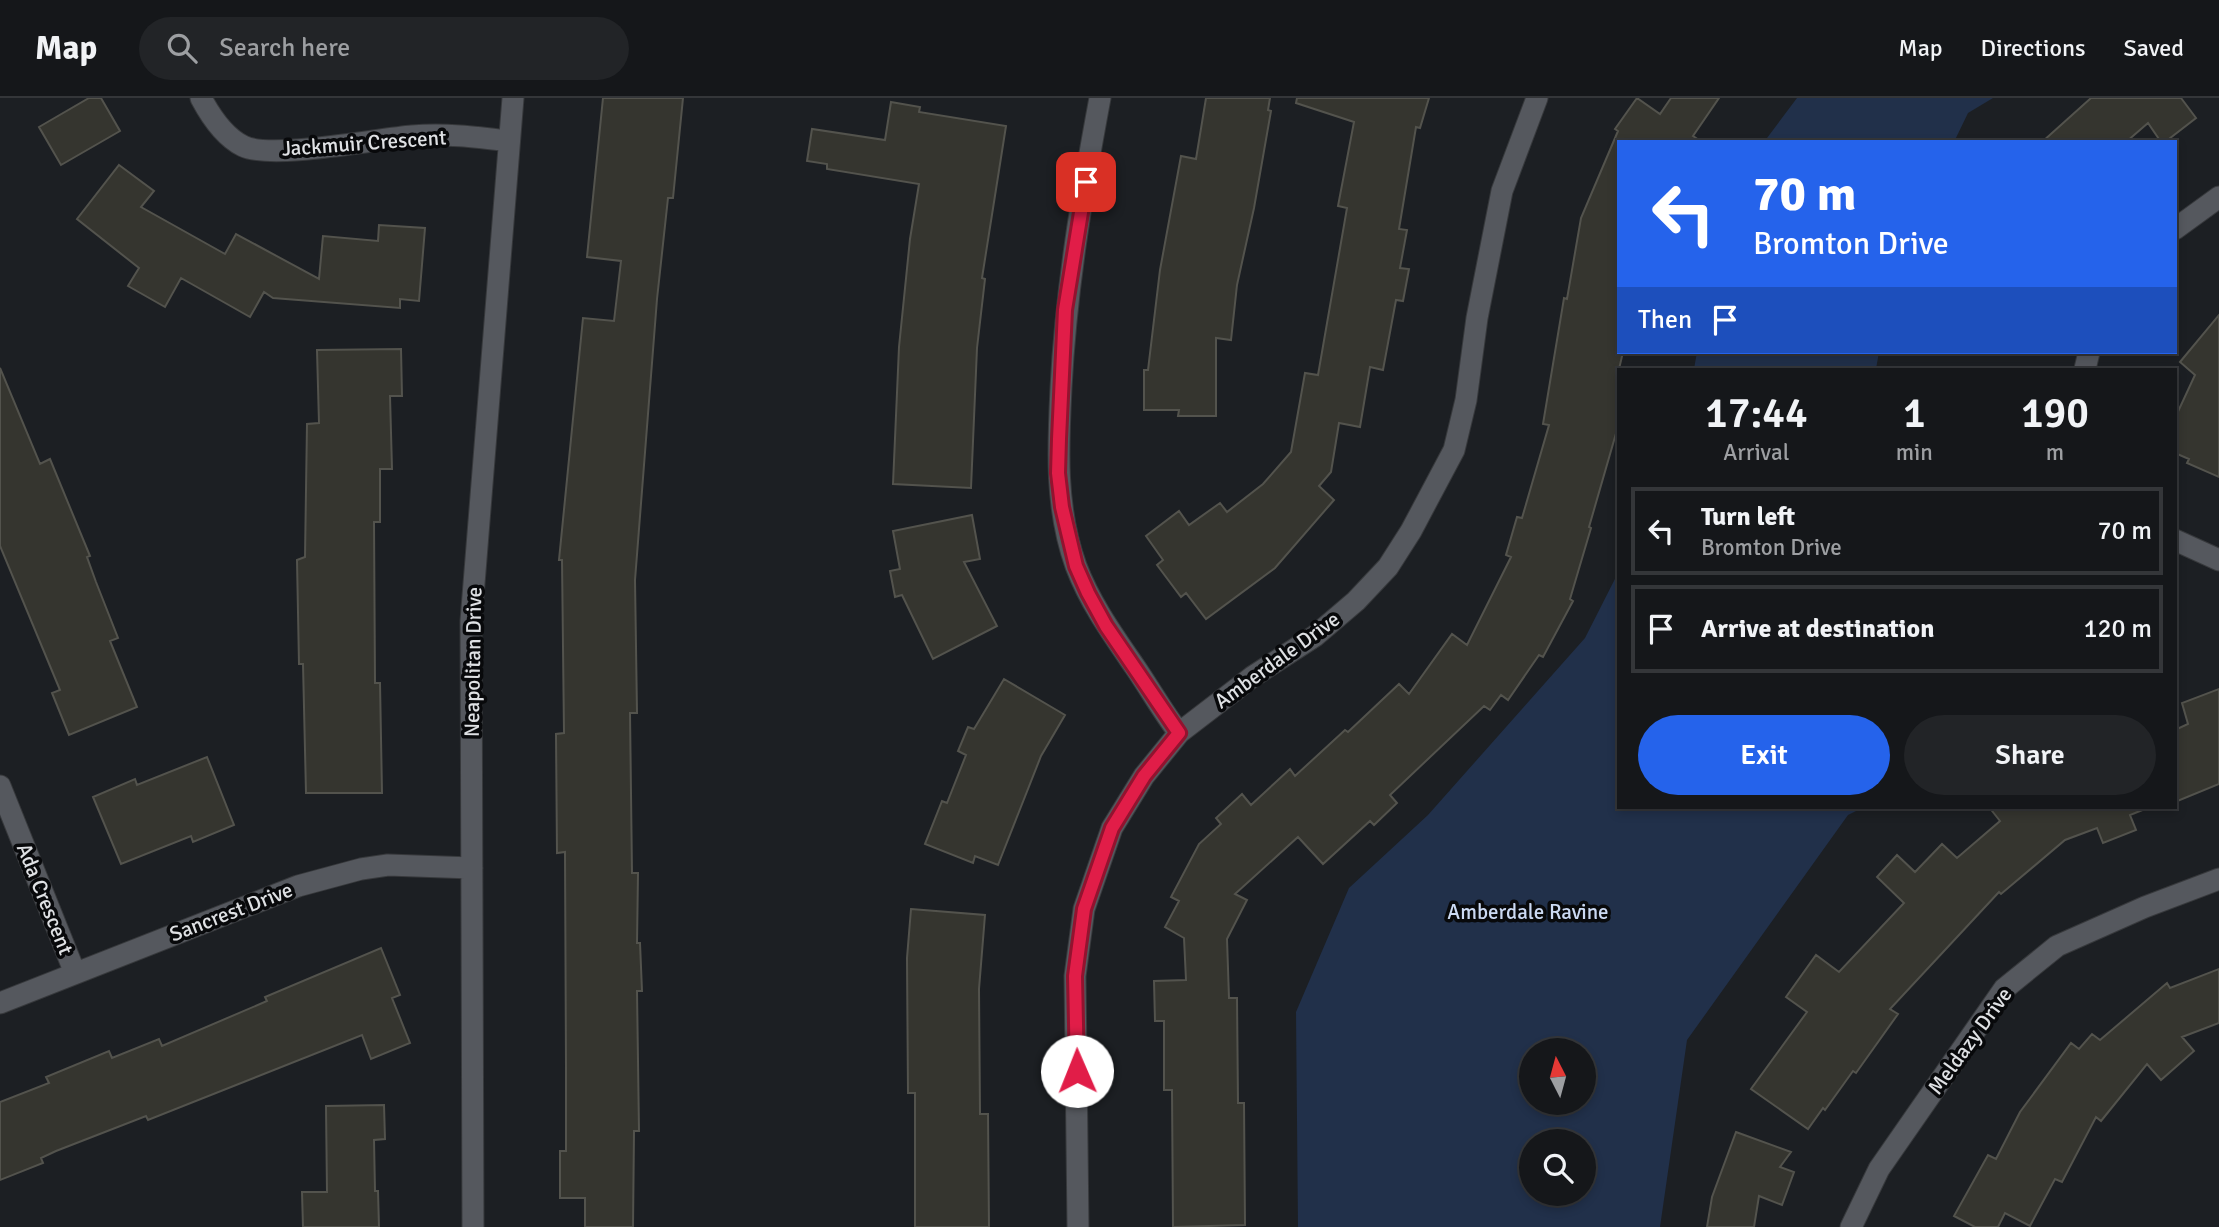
<!DOCTYPE html>
<style>
body{margin:0;font-family:Signika,sans-serif;background:#222427;color:#f1f3f6;height:100vh;display:flex;flex-direction:column;font-size:26px;white-space:nowrap}
*{box-sizing:border-box;margin:0}
p{font-size:23px;color:#9d9fa2}
.icon{flex:none;width:38px;height:38px;fill:none;stroke:currentColor;stroke-width:2;stroke-linecap:round;stroke-linejoin:round}
.map{position:relative;flex:1;overflow:hidden}
.details{position:absolute;left:1617px;top:270px;width:560px;height:441px;display:flex;flex-direction:column;background:#15171a;border-radius:0px;box-shadow:0 4px 10px #0003,0 0 0 2px #343639}
.details>*{flex:none}
.top-card{position:absolute;left:1617px;top:42px;width:560px;height:214px;border-radius:0px;box-shadow:0 4px 10px #0003,0 0 0 2px #343639;background:#2563eb;color:#fff;overflow:hidden}
.needle{width:46px;rotate:354deg}
.tools{position:absolute;left:1519px;top:940px;display:grid;gap:14px}
.tools a{display:grid;place-items:center;width:77px;height:77px;border-radius:50%;background:#15171a;box-shadow:0 4px 10px #0003,0 0 0 2px #343639;font-size:35px}
.pin{position:absolute;display:grid;place-items:center;width:60px;height:60px;color:#fff;margin:-30px;border-radius:14px;box-shadow:0 4px 10px #0006}
.me{position:absolute;width:77px;margin:-38px;rotate:359deg;stroke-linejoin:round;filter:drop-shadow(0 0 5px #0008)}
.turn{display:flex;align-items:center;gap:24px;height:147px;padding:0 21px;font-size:32px}
.turn .icon{width:91px;height:91px;stroke-width:2.5}
.turn b{display:block;font-size:49px;line-height:60px}
.then{display:flex;align-items:center;height:66px;padding:0 21px;background:#0003;gap:14px;font-size:26px}
.eta{display:flex;justify-content:space-evenly;align-items:center;height:119px;text-align:center}
.eta b{font-size:42px;font-weight:600;line-height:49px}
.button{display:flex;gap:14px;margin-top:auto;padding:14px 21px}
.button a{flex:1;height:80px;border-radius:42px;background:#2563eb;color:#fff;font-size:28px;font-weight:600;line-height:80px;text-align:center}
.button a+a{background:#222427;color:#f1f3f6}
ul{padding:0;list-style:none}
li{display:flex;align-items:center;gap:21px;height:88px;margin:0 14px 10px;padding:0 7px;border:4px solid #343639;border-radius:0px}
li div{flex:1}
li b{display:block;font-size:26px}
li em{font-style:normal}
header{display:flex;align-items:center;gap:42px;box-sizing:border-box;height:98px;padding:0 35px;background:#15171a;border-bottom:2px solid #343639}
header strong{font-size:33px}
nav{display:flex;gap:38px;margin-inline-start:auto;font-size:24px}
.search{width:490px;height:63px;background:#222427;display:flex;align-items:center;gap:18px;box-sizing:border-box;padding:0 24px;border-radius:38px;color:#9d9fa2;font-size:26px}
.map>svg:first-child{display:block}
</style>
<header>
<strong>Map</strong>
<div class="search"><svg class="icon" aria-label="search" viewBox="0 0 24 24"><circle cx="10" cy="10" r="6"/><path d="M15 15l6 6"/></svg>Search here</div>
<nav><a>Map</a><a>Directions</a><a>Saved</a></nav>
</header>
<div class="map">
<svg width="2219" height="1129" viewBox="0 0 2219 1129">
<rect width="100%" height="100%" fill="#1c1f23"/>
<path fill="#21304a" fill-rule="evenodd" d="M 1797,0 L 1993,0 L 1968,15 L 1954,44 L 1764,44 Z
M 1697,254 L 1879,254 L 1876,271 L 1694,271 Z
M 1619,473 L 1619,709 L 1864,709 L 1848,717 L 1687,942 L 1660,1129 L 1298,1129 L 1296,914 L 1349,790 L 1428,717 L 1585,540 ZM 1584,952 L 1584,1004 L 1531,1004 L 1531,952 ZM 1584,1043 L 1584,1096 L 1531,1096 L 1531,1043 Z"/>
<path fill="#35352f" stroke="#53534d" stroke-width="2" d="M 89,0 L 101,0 L 120,33 L 61,67 L 39,29 Z
M 603,0 L 683,0 L 673,100 L 668,100 L 657,201 L 635,482 L 637,615 L 630,615 L 632,775 L 638,775 L 637,845 L 640,845 L 642,893 L 637,893 L 639,1033 L 634,1033 L 633,1129 L 585,1129 L 585,1100 L 560,1100 L 560,1053 L 566,1053 L 566,969 L 565,754 L 557,755 L 556,636 L 564,635 L 562,462 L 559,462 L 583,220 L 614,223 L 621,163 L 587,159 Z
M 1206,0 L 1270,0 L 1268,12 L 1271,13 L 1254,110 L 1237,187 L 1231,242 L 1216,240 L 1216,318 L 1178,318 L 1179,312 L 1144,312 L 1144,272 L 1148,272 L 1160,172 L 1181,58 L 1196,61 Z
M 1297,0 L 1429,0 L 1420,30 L 1416,29 L 1399,131 L 1407,132 L 1400,170 L 1409,171 L 1403,203 L 1396,202 L 1383,272 L 1370,269 L 1360,329 L 1339,325 L 1331,374 L 1319,388 L 1334,402 L 1275,470 L 1206,521 L 1186,495 L 1181,499 L 1157,467 L 1163,462 L 1146,438 L 1179,413 L 1189,427 L 1220,405 L 1227,414 L 1263,386 L 1291,354 L 1305,275 L 1318,277 L 1347,110 L 1338,108 L 1354,24 L 1296,5 Z
M 1637,0 L 1660,16 L 1671,0 L 1719,0 L 1693,38 L 1702,44 L 1619,44 L 1619,254 L 1623,254 L 1619,271 L 1619,325 L 1589,429 L 1591,430 L 1570,501 L 1573,503 L 1543,559 L 1539,557 L 1508,602 L 1501,597 L 1490,612 L 1484,608 L 1390,697 L 1397,705 L 1374,727 L 1370,723 L 1323,766 L 1298,739 L 1235,796 L 1247,802 L 1227,841 L 1229,900 L 1237,900 L 1238,1005 L 1244,1005 L 1245,1127 L 1173,1129 L 1172,992 L 1164,992 L 1164,923 L 1155,923 L 1154,883 L 1186,882 L 1184,840 L 1165,829 L 1179,803 L 1171,799 L 1199,746 L 1221,726 L 1216,720 L 1242,696 L 1251,707 L 1290,671 L 1295,678 L 1345,632 L 1348,634 L 1399,586 L 1409,596 L 1452,536 L 1467,547 L 1511,459 L 1506,457 L 1517,419 L 1522,420 L 1549,327 L 1543,326 L 1564,200 L 1567,201 L 1581,120 L 1618,33 L 1615,31 Z
M 2091,0 L 2181,0 L 2196,20 L 2165,44 L 2161,44 L 2148,25 L 2126,44 L 2042,44 Z
M 891,4 L 920,9 L 919,14 L 1006,28 L 982,180 L 985,181 L 977,250 L 971,390 L 893,386 L 899,249 L 910,141 L 919,86 L 827,71 L 827,66 L 807,63 L 812,31 L 885,42 Z
M 119,67 L 154,93 L 141,109 L 225,156 L 236,136 L 319,181 L 323,138 L 378,143 L 379,127 L 425,130 L 419,203 L 400,201 L 400,210 L 273,200 L 264,194 L 250,219 L 181,180 L 165,209 L 128,188 L 139,170 L 77,121 Z
M 2219,217 L 2219,379 L 2187,365 L 2189,361 L 2175,355 L 2175,320 L 2195,277 L 2180,264 Z
M 401,251 L 402,298 L 390,298 L 392,371 L 380,371 L 380,424 L 374,424 L 375,585 L 380,585 L 382,695 L 306,695 L 303,566 L 299,566 L 297,462 L 305,459 L 307,326 L 319,325 L 317,252 Z
M 0,270 L 40,366 L 50,361 L 90,458 L 87,459 L 96,484 L 118,540 L 110,543 L 137,609 L 69,637 L 52,595 L 60,592 L 0,448 Z
M 972,417 L 980,461 L 964,464 L 997,528 L 933,561 L 902,497 L 895,499 L 890,473 L 900,471 L 893,433 Z
M 1004,581 L 1065,617 L 1041,658 L 998,767 L 975,758 L 973,765 L 925,746 L 942,703 L 947,705 L 966,657 L 958,653 L 968,629 L 974,631 Z
M 2219,591 L 2219,686 L 2175,704 L 2175,632 L 2188,626 L 2182,605 Z
M 207,659 L 234,727 L 193,744 L 191,738 L 121,766 L 93,699 L 135,681 L 137,687 Z
M 1989,709 L 2145,711 L 2130,717 L 2136,732 L 2103,745 L 2097,730 L 2065,742 L 2001,796 L 1999,794 L 1890,911 L 1898,916 L 1856,975 L 1853,973 L 1825,1012 L 1823,1010 L 1808,1031 L 1751,991 L 1807,914 L 1786,899 L 1816,857 L 1839,874 L 1904,805 L 1877,779 L 1897,757 L 1915,774 L 1942,746 L 1957,760 L 2000,723 Z
M 911,811 L 985,817 L 979,891 L 980,1016 L 988,1016 L 989,1129 L 915,1129 L 915,995 L 908,995 L 907,860 Z
M 381,850 L 400,897 L 392,900 L 410,945 L 371,961 L 362,937 L 148,1022 L 146,1018 L 56,1053 L 41,1060 L 43,1065 L 0,1082 L 0,1004 L 49,985 L 46,979 L 109,953 L 112,960 L 159,941 L 162,948 L 267,903 L 265,899 Z
M 2219,871 L 2219,925 L 2182,939 L 2194,953 L 2161,982 L 2147,966 L 2101,1023 L 2096,1019 L 2062,1084 L 2055,1081 L 2030,1128 L 2005,1115 L 1998,1129 L 1975,1129 L 1954,1118 L 1988,1057 L 1996,1061 L 2020,1014 L 2071,945 L 2079,951 L 2092,936 L 2100,942 L 2167,885 L 2170,890 Z
M 384,1007 L 385,1041 L 374,1042 L 375,1093 L 378,1093 L 379,1129 L 303,1129 L 302,1094 L 327,1094 L 326,1008 Z
M 1736,1034 L 1791,1054 L 1780,1069 L 1794,1074 L 1782,1107 L 1759,1098 L 1754,1129 L 1707,1129 L 1712,1099 Z"/>
<g fill="none" stroke-linecap="round" stroke-linejoin="round">
<defs>
<path id="minor" d="M 201,0 C 210,17 225,39 243,48 C 271,62 376,41 412,38 C 444,35 476,39 508,43
M 1100,0 C 1082,96 1066,192 1061,290 C 1058,350 1055,410 1076,468 C 1090,505 1113,537 1135,569 C 1150,591 1163,614 1179,635
M 2175,131 L 2219,99
M 2085,271 L 2089,254
M 2175,442 L 2219,462
M 0,688 L 75,875
M 0,905 L 298,788 L 361,771 L 388,767 L 472,770
M 473,1129 L 471,523 L 513,0
M 1078,1129 L 1075,878 L 1084,811 L 1112,730 L 1144,678 L 1179,635 L 1252,579 L 1315,538 L 1356,503 L 1388,469 L 1411,433 L 1454,352 L 1466,302 L 1477,220 L 1502,93 L 1537,0
M 1851,1129 L 1879,1071 L 2004,891 L 2057,848 L 2145,809 L 2219,781"/>
</defs>
<use href="#minor" stroke="#37393c" stroke-width="23"/>
<use href="#minor" stroke="#55585e" stroke-width="21"/>
</g>
<g fill="none" stroke-linecap="round" stroke-linejoin="round">
<defs>
<path id="route" d="M 1077,973 L 1075,878 L 1084,811 L 1112,730 L 1144,678 L 1179,635 L 1106,528 L 1088,495 L 1076,468 L 1062,409 L 1058,375 L 1059,341 L 1065,212 L 1086,84"/>
</defs>
<use href="#route" stroke="#92132f" stroke-width="18"/>
<use href="#route" stroke="#e11d48" stroke-width="12"/>
</g>
<g text-anchor="middle" stroke-width="7" stroke-linejoin="round" paint-order="stroke">
<g font-size="21" fill="#dfe1e4" stroke="#08090b">
<text transform="translate(364 45) rotate(-4)" y="7">Jackmuir Crescent</text>
<text transform="translate(1277 562) rotate(-36)" y="7">Amberdale Drive</text>
<text transform="translate(473 564) rotate(-89)" y="7">Neapolitan Drive</text>
<text transform="translate(45 801) rotate(68)" y="7">Ada Crescent</text>
<text transform="translate(231 814) rotate(-21)" y="7">Sancrest Drive</text>
<text transform="translate(1970 943) rotate(-54)" y="7">Meldazy Drive</text>
</g>
<g font-size="21" fill="#ccdaf3" stroke="#08090b">
<text x="1528" y="821">Amberdale Ravine</text>
</g>
</g>
</svg>
<div class="tools">
<a><svg class="needle" viewBox="-14 -14 28 28"><path d="M0-13l5 13h-10z" fill="#e53935"/><path d="M0 13l5-13h-10z" fill="#9d9fa2"/></svg></a>
<a><svg class="icon" aria-label="search" viewBox="0 0 24 24"><circle cx="10" cy="10" r="6"/><path d="M15 15l6 6"/></svg></a>
</div>
<div class="pin" style="left:1086px;top:84px;background:#d93025"><svg class="icon" aria-label="arrive" viewBox="0 0 24 24"><path d="M6 21V4h12l-3 4 3 4H6"/></svg></div>
<svg class="me" style="left:1077px;top:973px" viewBox="-20 -20 40 40"><circle r="19" fill="#fff"/><path d="M0-13L10 11 0 6-10 11z" fill="#e11d48"/></svg>
<div class="top-card">
<div class="turn"><svg class="icon" aria-label="left" viewBox="0 0 24 24"><path d="M17 20v-9H6M10 6l-5 5 5 5"/></svg><div><b>70 m</b>Bromton Drive</div></div>
<div class="then">Then<svg class="icon" aria-label="arrive" viewBox="0 0 24 24"><path d="M6 21V4h12l-3 4 3 4H6"/></svg></div>
</div>
<section class="details">
<div class="eta">
<div><b>17:44</b><p>Arrival</p></div>
<div><b>1</b><p>min</p></div>
<div><b>190</b><p>m</p></div>
</div>
<ul>
<li><svg class="icon" aria-label="left" viewBox="0 0 24 24"><path d="M17 20v-9H6M10 6l-5 5 5 5"/></svg><div><b>Turn left</b><p>Bromton Drive</p></div><em>70 m</em></li>
<li><svg class="icon" aria-label="arrive" viewBox="0 0 24 24"><path d="M6 21V4h12l-3 4 3 4H6"/></svg><div><b>Arrive at destination</b></div><em>120 m</em></li>
</ul>
<div class="button"><a>Exit</a><a>Share</a></div>
</section>
</div>
